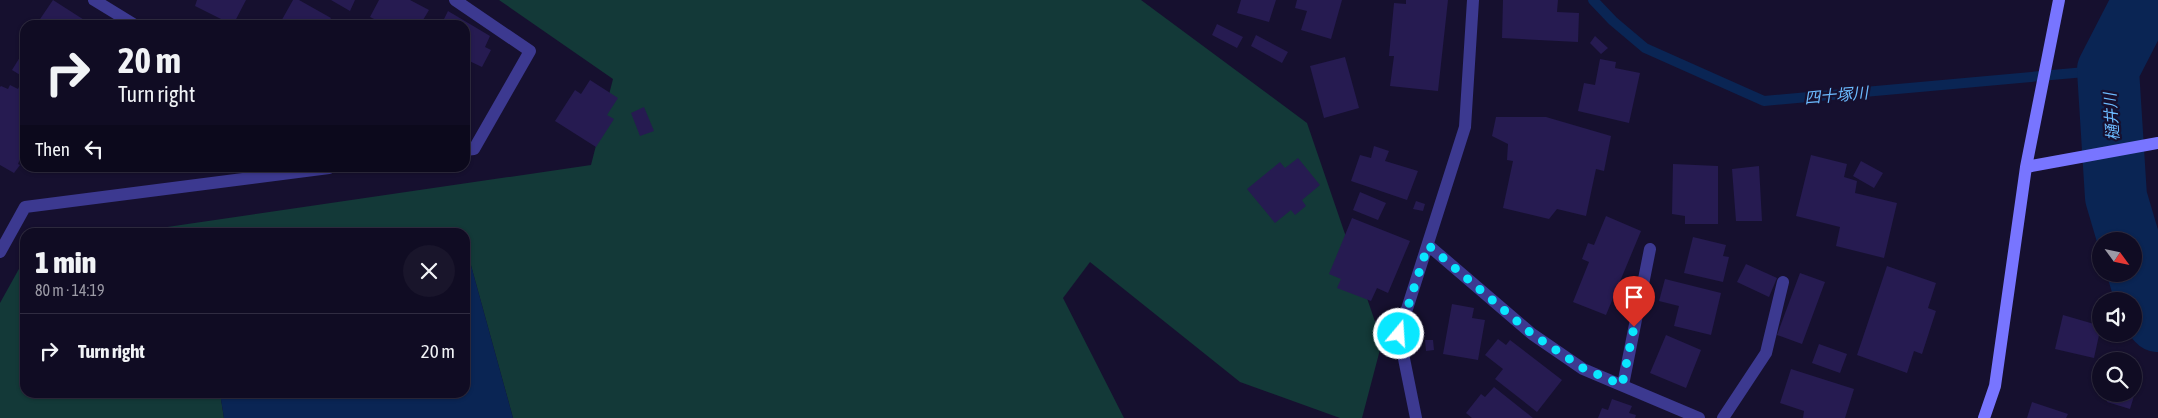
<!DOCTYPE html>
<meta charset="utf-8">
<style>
body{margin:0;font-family:"Asap Condensed","Noto Sans JP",sans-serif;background:#19152b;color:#f1f3f6;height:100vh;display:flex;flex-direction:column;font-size:19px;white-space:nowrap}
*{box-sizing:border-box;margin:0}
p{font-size:16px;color:#9c9ba6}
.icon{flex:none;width:28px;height:28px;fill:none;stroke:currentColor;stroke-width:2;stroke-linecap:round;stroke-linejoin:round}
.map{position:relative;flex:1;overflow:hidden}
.panel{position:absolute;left:20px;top:228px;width:450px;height:170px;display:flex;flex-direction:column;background:#100c23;border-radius:15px;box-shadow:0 1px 4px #0004,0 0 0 1px #302c41}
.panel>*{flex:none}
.top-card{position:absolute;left:20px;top:20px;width:450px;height:152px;border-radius:15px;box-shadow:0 1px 4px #0004,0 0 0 1px #302c41;background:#100c23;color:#f1f3f6;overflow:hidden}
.needle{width:32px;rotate:123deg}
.controls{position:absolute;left:2092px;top:232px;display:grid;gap:10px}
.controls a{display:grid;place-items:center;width:50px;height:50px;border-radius:50%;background:#100c23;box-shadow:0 1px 4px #0004,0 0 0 1px #302c41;font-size:25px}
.pin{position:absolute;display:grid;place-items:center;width:42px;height:42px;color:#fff;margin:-51px -21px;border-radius:50% 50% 50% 0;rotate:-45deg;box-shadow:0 0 5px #0007}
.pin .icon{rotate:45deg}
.me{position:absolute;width:55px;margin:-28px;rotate:18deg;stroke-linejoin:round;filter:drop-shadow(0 0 4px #0008)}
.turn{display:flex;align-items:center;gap:18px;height:105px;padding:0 15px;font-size:22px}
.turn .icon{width:65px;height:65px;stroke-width:2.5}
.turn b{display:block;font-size:35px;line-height:42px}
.then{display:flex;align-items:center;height:48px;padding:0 15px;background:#0003;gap:10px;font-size:19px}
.round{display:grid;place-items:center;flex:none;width:52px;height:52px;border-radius:26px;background:#19152b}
.headline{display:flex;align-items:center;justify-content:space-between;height:85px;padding:0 15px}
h1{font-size:30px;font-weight:800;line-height:38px}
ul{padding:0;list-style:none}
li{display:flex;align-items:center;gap:15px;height:75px;padding:0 15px;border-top:1px solid #302c41}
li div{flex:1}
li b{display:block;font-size:19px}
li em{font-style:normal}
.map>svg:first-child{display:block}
</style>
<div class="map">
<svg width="2158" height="418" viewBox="0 0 2158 418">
<rect width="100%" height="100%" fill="#16102f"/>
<path fill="#133938" d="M 499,0 L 1141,0 L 1307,123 L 1382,342 L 1362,418 L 1340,418 L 1240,382 L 1090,262 L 1063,298 L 1124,418 L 513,418 L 467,251 L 465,251 L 465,232 L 133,232 L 591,165 L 613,79 Z
M 25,258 L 25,392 L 220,393 L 224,418 L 0,418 L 0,303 Z"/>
<path fill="#0a2554" d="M 465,251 L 467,251 L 513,418 L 224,418 L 220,393 L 465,392 Z"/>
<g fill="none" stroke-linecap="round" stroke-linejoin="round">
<path stroke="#0a2554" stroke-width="10" d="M 1593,0 L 1613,21 L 1645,48 L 1764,101 L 2108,70"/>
<path stroke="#0a2554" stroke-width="62" d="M 2129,241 L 2116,197 L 2108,70 L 2144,0
M 2134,257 L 2150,312 L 2158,321"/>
</g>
<path fill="#261b51" d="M 53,0 L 92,25 L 36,25 Z
M 197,0 L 246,0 L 233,25 L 195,6 Z
M 293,0 L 299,0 L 331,18 L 327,25 L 279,25 Z
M 331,0 L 355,0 L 350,11 Z
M 379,0 L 410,0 L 429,10 L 420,25 L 386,25 L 370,17 Z
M 1241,0 L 1276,0 L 1269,22 L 1237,13 Z
M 1297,0 L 1342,0 L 1331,39 L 1301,30 L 1307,11 L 1295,8 Z
M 1406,0 L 1448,0 L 1438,91 L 1390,86 L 1394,56 L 1389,56 L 1394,3 L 1406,4 Z
M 1503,0 L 1558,0 L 1557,12 L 1579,13 L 1578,42 L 1502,38 Z
M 448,11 L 490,36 L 485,47 L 491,50 L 482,67 L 465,59 L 465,25 L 441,25 Z
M 1217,24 L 1243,37 L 1237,48 L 1212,35 Z
M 1256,35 L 1288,52 L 1282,63 L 1251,46 Z
M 1595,36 L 1608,48 L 1601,54 L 1590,43 Z
M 25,49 L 25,78 L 12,70 Z
M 1345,57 L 1359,108 L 1324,118 L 1310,66 Z
M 1600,59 L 1616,62 L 1615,68 L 1640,73 L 1629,123 L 1578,111 L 1584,83 L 1595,85 Z
M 590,80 L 618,98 L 607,115 L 614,119 L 596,147 L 555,121 L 575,90 L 581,94 Z
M 22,81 L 25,83 L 25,159 L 21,157 L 18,164 L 20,165 L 14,173 L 0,165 L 0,87 L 1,86 L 8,89 L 10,85 L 18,89 Z
M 644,107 L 654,131 L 640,136 L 631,113 Z
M 1496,117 L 1546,117 L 1611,136 L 1604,171 L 1596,169 L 1586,216 L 1557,209 L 1549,219 L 1503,208 L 1513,161 L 1507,160 L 1508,144 L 1492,136 Z
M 1374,146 L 1389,151 L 1385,161 L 1418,171 L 1407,200 L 1351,181 L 1360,155 L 1371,158 Z
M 1811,155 L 1847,164 L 1844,177 L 1857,181 L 1855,193 L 1897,203 L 1884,258 L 1836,246 L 1840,227 L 1796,216 Z
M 1298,158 L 1320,185 L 1302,200 L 1306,206 L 1295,215 L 1291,210 L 1275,223 L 1247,189 L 1280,162 L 1285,168 Z
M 1861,161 L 1883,173 L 1874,188 L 1853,176 Z
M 1673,164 L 1718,166 L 1718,224 L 1685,224 L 1685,216 L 1672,214 Z
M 1759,166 L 1762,221 L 1736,221 L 1732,169 Z
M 1360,192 L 1386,203 L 1378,220 L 1353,210 Z
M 1416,201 L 1425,204 L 1423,211 L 1413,209 Z
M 1606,216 L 1641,231 L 1606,315 L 1573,302 L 1589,262 L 1582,259 L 1588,243 L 1594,245 Z
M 1352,218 L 1410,241 L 1388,293 L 1377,288 L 1371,301 L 1337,288 L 1341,279 L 1329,274 Z
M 1693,237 L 1726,245 L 1723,256 L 1729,257 L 1723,282 L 1684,273 Z
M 1746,264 L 1777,278 L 1769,297 L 1737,282 Z
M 1887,266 L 1936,283 L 1928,308 L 1936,311 L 1922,354 L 1914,351 L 1907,373 L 1857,355 Z
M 1800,273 L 1825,282 L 1802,344 L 1777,335 Z
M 1665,279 L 1721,293 L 1711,335 L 1674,326 L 1679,306 L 1659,301 Z
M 1452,304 L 1474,308 L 1472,318 L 1485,320 L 1478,360 L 1443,354 Z
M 2063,315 L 2101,326 L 2094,358 L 2055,349 Z
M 1666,335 L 1701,350 L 1686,388 L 1650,373 Z
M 1498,339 L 1506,345 L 1510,340 L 1562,380 L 1537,412 L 1495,379 L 1503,369 L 1485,355 Z
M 1425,340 L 1433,340 L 1434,350 L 1426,351 Z
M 1819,344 L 1847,354 L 1840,373 L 1812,363 Z
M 1791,369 L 1854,389 L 1845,418 L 1803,418 L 1804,411 L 1780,403 Z
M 2134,381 L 2138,383 L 2130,409 L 2107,402 L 2110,394 L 2134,394 Z
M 1494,387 L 1533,418 L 1472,418 L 1466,413 L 1481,394 L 1485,397 Z
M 1612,399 L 1632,406 L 1629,413 L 1636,415 L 1635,418 L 1598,418 L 1602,408 L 1608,410 Z
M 2032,402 L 2068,414 L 2066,418 L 2027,418 Z"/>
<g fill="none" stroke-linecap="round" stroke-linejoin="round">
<path stroke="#3c3990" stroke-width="12" d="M 94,0 L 135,25
M 455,0 L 530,51 L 474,149 L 465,150
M 1428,245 L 1532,334 L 1583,369 L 1699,418
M 0,252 L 25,207 L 329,168
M 1623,385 L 1650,249
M 1416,418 L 1399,334 L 1465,127 L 1473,0
M 1723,418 L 1766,353 L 1783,282"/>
<path stroke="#7875ff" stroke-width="12" d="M 2026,167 L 2158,143
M 1984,418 L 1995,386 L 2026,167 L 2059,0"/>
</g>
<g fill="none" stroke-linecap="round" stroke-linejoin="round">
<path stroke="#0ae7ff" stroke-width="9" stroke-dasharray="0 16.2" d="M 1399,334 L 1428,245 L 1532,334 L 1583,368 L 1622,385 L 1634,327"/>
</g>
<g text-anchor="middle" stroke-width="4.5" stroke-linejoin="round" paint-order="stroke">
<g font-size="16" font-style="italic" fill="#6cbbff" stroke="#16102f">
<text transform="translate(1836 95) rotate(-5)" y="6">四十塚川</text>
<text transform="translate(2111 117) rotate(-94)" y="6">樋井川</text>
</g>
</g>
</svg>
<div class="controls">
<a><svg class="needle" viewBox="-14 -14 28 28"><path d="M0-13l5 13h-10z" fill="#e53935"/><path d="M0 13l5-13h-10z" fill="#9c9ba6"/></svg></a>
<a><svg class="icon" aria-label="sound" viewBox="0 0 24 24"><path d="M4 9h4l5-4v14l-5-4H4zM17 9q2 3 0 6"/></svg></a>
<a><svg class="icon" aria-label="search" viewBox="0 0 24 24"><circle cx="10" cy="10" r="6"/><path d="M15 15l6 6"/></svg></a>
</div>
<div class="pin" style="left:1634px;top:327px;background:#d93025"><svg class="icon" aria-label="arrive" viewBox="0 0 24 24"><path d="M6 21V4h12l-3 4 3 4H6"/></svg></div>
<svg class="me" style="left:1399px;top:334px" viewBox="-20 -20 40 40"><circle r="17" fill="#0ae7ff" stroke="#fff" stroke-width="3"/><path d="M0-11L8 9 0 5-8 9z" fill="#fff"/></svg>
<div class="top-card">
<div class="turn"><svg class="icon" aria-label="right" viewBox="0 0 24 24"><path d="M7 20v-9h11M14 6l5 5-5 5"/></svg><div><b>20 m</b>Turn right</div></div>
<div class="then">Then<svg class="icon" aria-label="left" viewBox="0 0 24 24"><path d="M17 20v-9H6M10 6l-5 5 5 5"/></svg></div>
</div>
<section class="panel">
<div class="headline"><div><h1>1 min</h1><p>80 m · 14:19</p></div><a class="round"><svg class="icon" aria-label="close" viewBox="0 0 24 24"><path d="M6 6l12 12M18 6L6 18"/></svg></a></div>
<ul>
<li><svg class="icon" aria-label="right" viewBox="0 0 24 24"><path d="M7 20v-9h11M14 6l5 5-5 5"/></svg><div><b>Turn right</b></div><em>20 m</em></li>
</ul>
</section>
</div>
